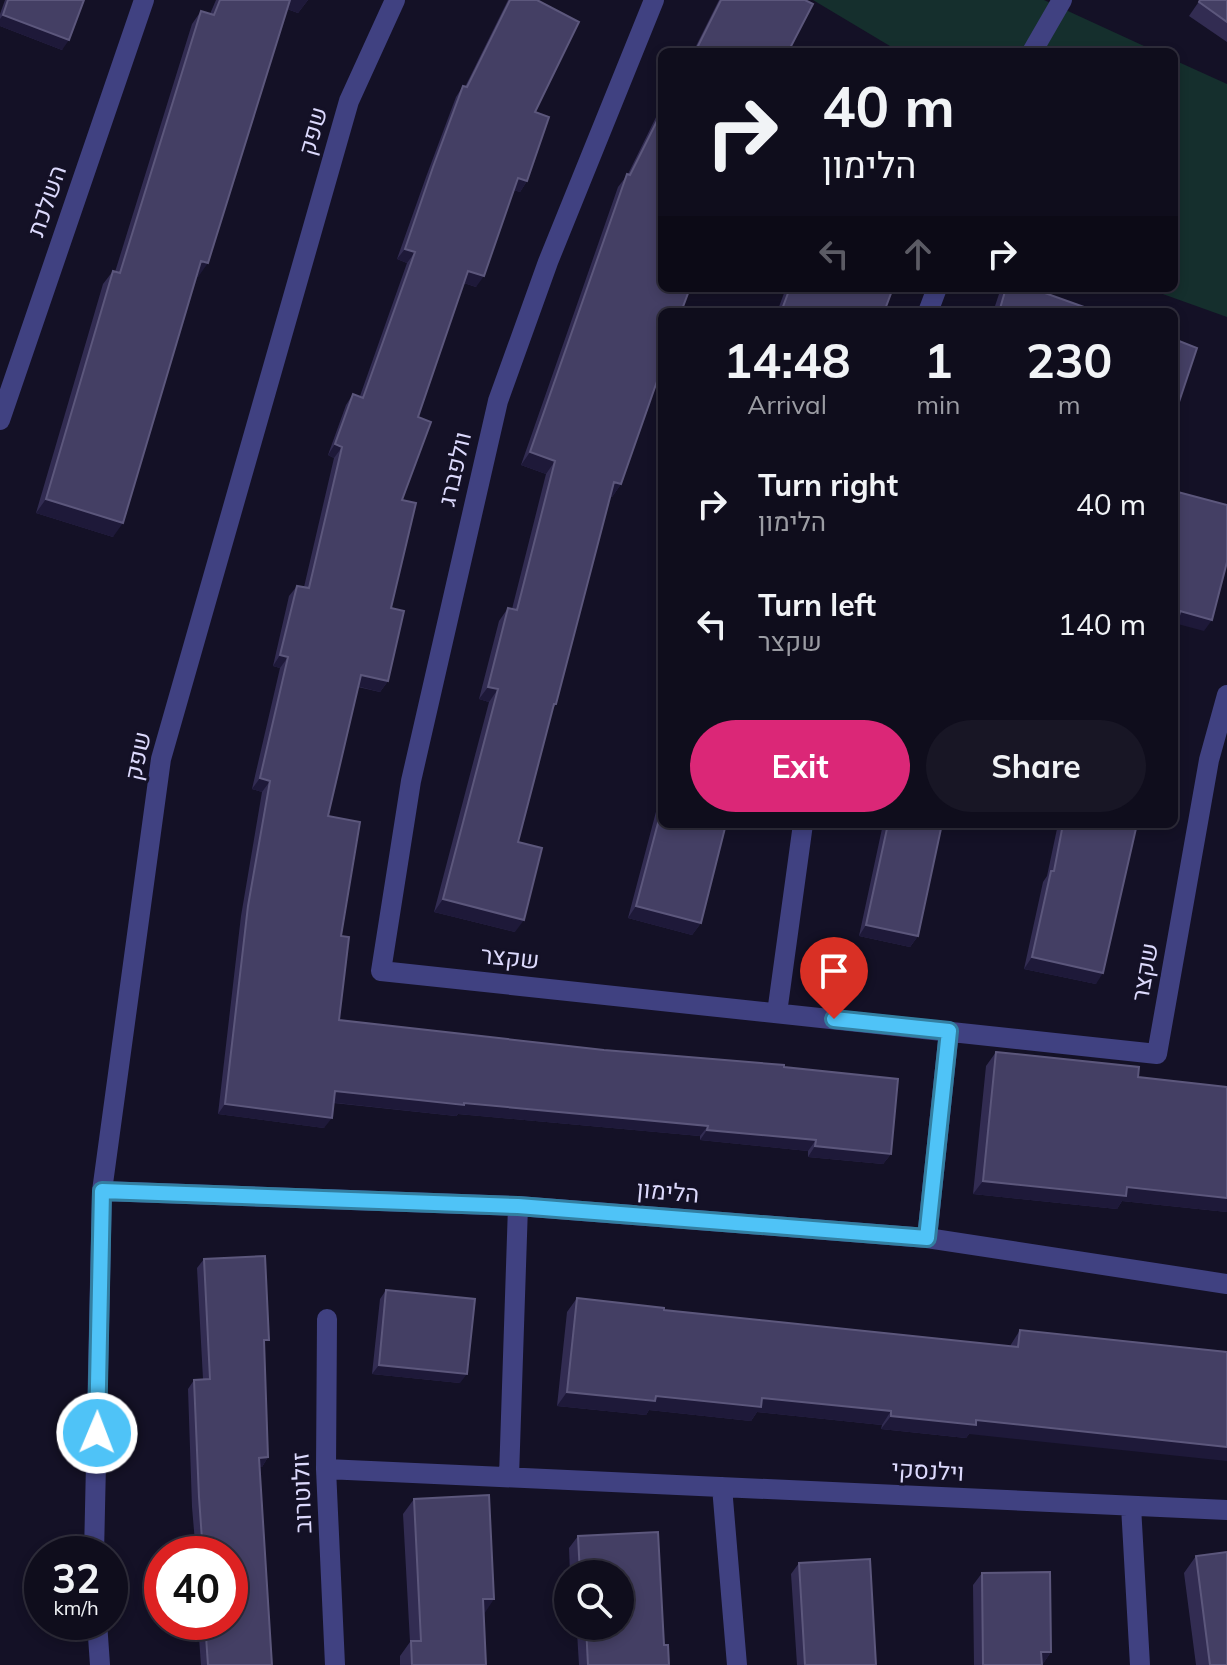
<!DOCTYPE html>
<meta charset="utf-8">
<style>
body{margin:0;font-family:Mulish,Heebo,sans-serif;background:#181625;color:#f1f3f6;height:100vh;display:flex;flex-direction:column;font-size:30px;white-space:nowrap}
*{box-sizing:border-box;margin:0}
p{font-size:26px;color:#9b9ca3}
.icon{flex:none;width:44px;height:44px;fill:none;stroke:currentColor;stroke-width:2;stroke-linecap:round;stroke-linejoin:round}
.map{position:relative;flex:1;overflow:hidden}
.sheet{position:absolute;left:658px;top:308px;width:520px;height:520px;display:flex;flex-direction:column;background:#0f0d1c;border-radius:12px;box-shadow:0 4px 12px #0003,0 0 0 2px #2f2d3b}
.sheet>*{flex:none}
.banner{position:absolute;left:658px;top:48px;width:520px;height:244px;border-radius:12px;box-shadow:0 4px 12px #0003,0 0 0 2px #2f2d3b;background:#0f0d1c;color:#f1f3f6;overflow:hidden}
.controls{position:absolute;left:554px;top:1560px;display:grid;gap:16px}
.controls a{display:grid;place-items:center;width:80px;height:80px;border-radius:50%;background:#0f0d1c;box-shadow:0 4px 12px #0003,0 0 0 2px #2f2d3b;font-size:40px}
.speed{position:absolute;left:24px;top:1536px;display:flex;gap:16px;font-size:40px;font-weight:700;text-align:center}
.speed>*{display:grid;place-content:center;width:104px;height:104px;border-radius:50%;background:#0f0d1c;box-shadow:0 4px 12px #0003,0 0 0 2px #2f2d3b;line-height:1}
.speed small{font-size:20px;font-weight:400}
.speed .limit{border:12px solid #d22;background:#fff;color:#111}
.pin{position:absolute;display:grid;place-items:center;width:68px;height:68px;color:#fff;margin:-82px -34px;border-radius:50% 50% 50% 0;rotate:-45deg;box-shadow:0 0 8px #0007}
.pin .icon{rotate:45deg}
.me{position:absolute;width:88px;margin:-44px;rotate:1deg;stroke-linejoin:round;filter:drop-shadow(0 0 6px #0008)}
.turn{display:flex;align-items:center;gap:28px;height:168px;padding:0 32px;font-size:36px}
.turn .icon{width:104px;height:104px;stroke-width:2.5}
.turn b{display:block;font-size:56px;line-height:68px}
.lanes{display:flex;align-items:center;height:76px;padding:0 32px;background:#0003;justify-content:center;gap:40px;direction:ltr}
.lanes .off{opacity:.35}
.eta{display:flex;justify-content:space-evenly;align-items:center;height:136px;text-align:center}
.eta b{font-size:48px;font-weight:700;line-height:56px}
.cta{display:flex;gap:16px;margin-top:auto;padding:16px 32px}
.cta a{flex:1;height:92px;border-radius:48px;background:#db2777;color:#fff;font-size:32px;font-weight:700;line-height:92px;text-align:center}
.cta a+a{background:#181625;color:#f1f3f6}
ul{padding:0;list-style:none}
li{display:flex;align-items:center;gap:24px;height:120px;padding:0 32px}
li div{flex:1}
li b{display:block;font-size:30px}
li em{font-style:normal}
.map>svg:first-child{display:block}
</style>
<div class="map">
<svg width="1227" height="1665" viewBox="0 0 1227 1665">
<rect width="100%" height="100%" fill="#141126"/>
<path fill="#152f2d" d="M 813,0 L 1044,0 L 1157,52 L 900,52 Z
M 1174,60 L 1227,84 L 1227,317 L 1146,288 L 1174,288 Z"/>
<g fill="none" stroke-linecap="round" stroke-linejoin="round">
<path stroke="#404181" stroke-width="20" d="M 654,0 L 548,262 L 498,401 L 411,781 L 381,971 L 1157,1054 L 1209,760 L 1227,695
M 1032,52 L 1062,0
M 928,312 L 937,288
M 0,420 L 144,0
M 777,1013 L 803,824
M 102,1191 L 518,1206 L 927,1238 L 1227,1284
M 927,1238 L 949,1031
M 327,1319 L 326,1469 L 335,1665
M 326,1469 L 1227,1510
M 509,1477 L 518,1206
M 722,1487 L 737,1665
M 1131,1506 L 1140,1665"/>
<path stroke="#404181" stroke-width="20" d="M 94,1554 L 102,1191 L 161,759 L 349,101 L 395,0
M 97,1622 L 100,1665"/>
</g>
<path fill="#322c52" d="M 5,0 L 84,0 L 62,50 L 0,26 L 0,14 Z
M 216,0 L 308,0 L 298,13 L 287,9 L 198,277 L 196,276 L 113,537 L 36,513 L 103,284 L 113,271 L 115,272 L 192,24 L 201,11 L 210,14 Z
M 508,0 L 537,0 L 535,112 L 527,181 L 520,192 L 514,190 L 476,287 L 464,283 L 418,417 L 402,500 L 391,608 L 388,681 L 380,692 L 358,687 L 328,816 L 341,936 L 339,1020 L 604,1050 L 784,1067 L 891,1154 L 883,1164 L 808,1157 L 808,1151 L 700,1140 L 700,1136 L 458,1114 L 456,1116 L 334,1103 L 324,1128 L 218,1114 L 241,916 L 262,792 L 252,789 L 280,668 L 273,666 L 289,596 L 297,586 L 304,587 L 334,458 L 328,455 L 346,405 L 353,394 L 360,396 L 407,263 L 397,259 L 426,177 L 456,97 L 463,86 L 465,87 Z
M 719,0 L 805,0 L 788,52 L 693,52 Z
M 1200,0 L 1227,0 L 1227,42 L 1189,16 Z
M 662,105 L 662,288 L 621,484 L 612,497 L 610,497 L 556,704 L 552,710 L 518,842 L 515,932 L 434,912 L 489,702 L 479,699 L 499,621 L 508,608 L 512,609 L 546,474 L 521,465 L 618,187 L 628,174 Z
M 786,288 L 893,288 L 884,312 L 777,312 Z
M 1003,288 L 1031,288 L 1098,312 L 993,312 L 999,294 Z
M 662,789 L 662,824 L 701,923 L 692,935 L 628,918 Z
M 883,824 L 944,824 L 941,828 L 918,936 L 910,947 L 859,936 Z
M 1058,824 L 1137,824 L 1096,984 L 1024,969 L 1043,882 L 1047,876 Z
M 996,1052 L 1138,1077 L 1227,1087 L 1227,1212 L 1122,1201 L 1117,1209 L 973,1194 L 986,1066 Z
M 204,1259 L 264,1346 L 268,1457 L 262,1467 L 260,1467 L 272,1665 L 201,1665 L 198,1624 L 199,1622 L 230,1622 L 230,1554 L 196,1554 L 192,1507 L 188,1389 L 194,1380 L 203,1379 L 197,1268 Z
M 386,1290 L 460,1383 L 372,1374 L 380,1299 Z
M 577,1298 L 664,1310 L 1010,1346 L 1020,1330 L 1227,1352 L 969,1434 L 966,1438 L 881,1429 L 882,1425 L 757,1412 L 751,1421 L 649,1410 L 646,1415 L 557,1406 L 567,1312 Z
M 414,1499 L 483,1614 L 486,1665 L 400,1665 L 400,1656 L 410,1642 L 403,1514 Z
M 658,1532 L 664,1645 L 668,1645 L 669,1665 L 579,1665 L 577,1632 L 573,1632 L 573,1626 L 620,1626 L 620,1574 L 570,1574 L 569,1548 L 578,1536 Z
M 1196,1556 L 1227,1665 L 1196,1665 L 1184,1573 Z
M 799,1563 L 876,1665 L 797,1665 L 791,1574 Z
M 982,1573 L 1051,1652 L 1042,1665 L 974,1665 L 973,1585 Z"/>
<path fill="#1e1939" d="M 287,0 L 308,0 L 298,13 L 282,7 Z
M 3,15 L 69,40 L 62,50 L 0,26 L 0,19 Z
M 518,178 L 527,181 L 520,192 L 510,189 Z
M 405,249 L 415,252 L 407,263 L 397,259 Z
M 201,261 L 208,263 L 198,277 L 191,274 Z
M 468,271 L 484,276 L 476,287 L 461,282 Z
M 335,444 L 342,447 L 334,458 L 328,455 Z
M 530,452 L 555,461 L 546,474 L 521,465 Z
M 614,482 L 621,484 L 612,497 L 605,495 Z
M 46,499 L 123,523 L 113,537 L 36,513 Z
M 1180,611 L 1212,620 L 1204,631 L 1174,623 Z
M 280,655 L 288,657 L 280,668 L 273,666 Z
M 361,675 L 388,681 L 380,692 L 353,685 Z
M 488,687 L 498,689 L 489,702 L 479,699 Z
M 260,778 L 270,781 L 262,792 L 252,789 Z
M 443,899 L 524,920 L 515,932 L 434,912 Z
M 636,906 L 701,923 L 692,935 L 628,918 Z
M 866,925 L 918,936 L 910,947 L 859,936 Z
M 1032,957 L 1103,973 L 1096,984 L 1024,969 Z
M 335,1091 L 464,1103 L 708,1126 L 700,1136 L 458,1114 L 456,1116 L 328,1102 Z
M 225,1104 L 332,1118 L 324,1128 L 218,1114 Z
M 707,1130 L 816,1140 L 808,1151 L 700,1140 Z
M 815,1146 L 891,1154 L 883,1164 L 808,1157 Z
M 983,1181 L 1127,1187 L 1227,1198 L 1227,1212 L 1122,1201 L 1117,1209 L 973,1194 Z
M 379,1365 L 467,1374 L 460,1383 L 372,1374 Z
M 567,1392 L 656,1396 L 762,1398 L 891,1411 L 882,1425 L 757,1412 L 751,1421 L 649,1410 L 646,1415 L 557,1406 Z
M 891,1416 L 976,1420 L 1227,1447 L 1227,1461 L 969,1434 L 966,1438 L 881,1429 Z
M 268,1457 L 262,1467 L 252,1467 L 259,1458 Z
M 483,1599 L 494,1599 L 484,1614 Z
M 577,1626 L 581,1626 L 577,1632 L 573,1632 Z
M 1041,1652 L 1051,1652 L 1042,1665 Z"/>
<path fill="#443f64" stroke="#5c577c" stroke-width="2" d="M 8,0 L 84,0 L 69,40 L 3,15 Z
M 220,0 L 290,0 L 208,263 L 201,261 L 123,523 L 46,499 L 113,271 L 120,273 L 201,11 L 214,15 Z
M 510,0 L 537,0 L 579,22 L 535,112 L 549,117 L 527,181 L 518,178 L 484,276 L 468,271 L 418,417 L 431,422 L 402,500 L 416,503 L 391,608 L 404,611 L 388,681 L 361,675 L 328,816 L 360,822 L 341,936 L 349,937 L 339,1020 L 604,1050 L 784,1065 L 784,1067 L 898,1079 L 891,1154 L 815,1146 L 816,1140 L 707,1130 L 708,1126 L 464,1103 L 464,1105 L 335,1091 L 332,1118 L 225,1104 L 248,906 L 270,781 L 260,778 L 288,657 L 280,655 L 297,586 L 309,588 L 342,447 L 335,444 L 353,394 L 363,398 L 415,252 L 405,249 L 433,167 L 463,86 L 467,87 Z
M 721,0 L 805,0 L 813,4 L 788,52 L 695,52 Z
M 1200,0 L 1227,0 L 1227,22 L 1199,2 Z
M 662,111 L 662,288 L 690,288 L 681,312 L 662,312 L 662,367 L 621,484 L 614,482 L 556,704 L 554,704 L 518,842 L 542,848 L 524,920 L 443,899 L 498,689 L 488,687 L 508,608 L 517,610 L 555,461 L 530,452 L 627,174 L 630,175 Z
M 790,288 L 893,288 L 884,312 L 781,312 Z
M 1006,288 L 1031,288 L 1098,312 L 999,312 Z
M 1174,339 L 1197,348 L 1174,417 Z
M 1174,491 L 1227,505 L 1227,562 L 1212,620 L 1180,611 L 1174,639 Z
M 662,808 L 662,824 L 726,824 L 701,923 L 636,906 Z
M 888,824 L 942,824 L 918,936 L 866,925 Z
M 1063,824 L 1137,824 L 1103,973 L 1032,957 L 1051,871 L 1054,871 Z
M 996,1052 L 1139,1067 L 1138,1077 L 1227,1087 L 1227,1198 L 1127,1187 L 1126,1196 L 983,1181 Z
M 265,1256 L 269,1340 L 264,1340 L 268,1457 L 259,1458 L 272,1665 L 208,1665 L 205,1622 L 230,1622 L 230,1554 L 203,1554 L 199,1497 L 194,1380 L 210,1379 L 204,1259 Z
M 386,1290 L 475,1299 L 467,1374 L 379,1365 Z
M 577,1298 L 664,1308 L 664,1310 L 1018,1347 L 1020,1330 L 1227,1352 L 1227,1447 L 976,1420 L 976,1425 L 891,1416 L 891,1411 L 762,1398 L 761,1407 L 656,1396 L 655,1401 L 567,1392 Z
M 489,1495 L 494,1599 L 483,1599 L 486,1665 L 412,1665 L 411,1641 L 421,1641 L 414,1499 Z
M 658,1532 L 664,1645 L 668,1645 L 669,1665 L 588,1665 L 586,1626 L 620,1626 L 620,1574 L 580,1574 L 578,1536 Z
M 1227,1552 L 1227,1665 L 1210,1665 L 1196,1556 Z
M 870,1559 L 876,1665 L 805,1665 L 799,1563 Z
M 1050,1572 L 1051,1652 L 1041,1652 L 1042,1665 L 983,1665 L 982,1573 Z"/>
<g fill="none" stroke-linecap="round" stroke-linejoin="round">
<defs>
<path id="route" d="M 97,1433 L 102,1191 L 518,1206 L 927,1238 L 949,1031 L 834,1019"/>
</defs>
<use href="#route" stroke="#337fa1" stroke-width="20"/>
<use href="#route" stroke="#4fc3f7" stroke-width="14"/>
</g>
<g text-anchor="middle" stroke-width="6" stroke-linejoin="round" paint-order="stroke">
<g font-size="24" fill="#dcd9fc" stroke="#141126">
<text transform="translate(313 131) rotate(-74)" y="8">שפק</text>
<text transform="translate(47 201) rotate(-71)" y="8">השלכת</text>
<text transform="translate(455 469) rotate(-77)" y="8">וולפברג</text>
<text transform="translate(138 756) rotate(-78)" y="8">שפק</text>
<text transform="translate(510 958) rotate(6)" y="8">שקצר</text>
<text transform="translate(1145 972) rotate(-80)" y="8">שקצר</text>
<text transform="translate(668 1192) rotate(5)" y="8">הלימון</text>
<text transform="translate(928 1471) rotate(3)" y="8">וילנסקי</text>
<text transform="translate(302 1493) rotate(-92)" y="8">זולוטרוב</text>
</g>
</g>
</svg>
<div class="controls">
<a><svg class="icon" aria-label="search" viewBox="0 0 24 24"><circle cx="10" cy="10" r="6"/><path d="M15 15l6 6"/></svg></a>
</div>
<div class="speed"><div>32<small>km/h</small></div><div class="limit">40</div></div>
<div class="pin" style="left:834px;top:1019px;background:#d93025"><svg class="icon" aria-label="arrive" viewBox="0 0 24 24"><path d="M6 21V4h12l-3 4 3 4H6"/></svg></div>
<svg class="me" style="left:97px;top:1433px" viewBox="-20 -20 40 40"><circle r="17" fill="#4fc3f7" stroke="#fff" stroke-width="3"/><path d="M0-11L8 9 0 5-8 9z" fill="#fff"/></svg>
<div class="banner">
<div class="turn"><svg class="icon" aria-label="right" viewBox="0 0 24 24"><path d="M7 20v-9h11M14 6l5 5-5 5"/></svg><div><b>40 m</b>הלימון</div></div>
<div class="lanes"><svg class="icon off" aria-label="left" viewBox="0 0 24 24"><path d="M17 20v-9H6M10 6l-5 5 5 5"/></svg><svg class="icon off" aria-label="ahead" viewBox="0 0 24 24"><path d="M12 20V5M6 11l6-6 6 6"/></svg><svg class="icon" aria-label="right" viewBox="0 0 24 24"><path d="M7 20v-9h11M14 6l5 5-5 5"/></svg></div>
</div>
<section class="sheet">
<div class="eta">
<div><b>14:48</b><p>Arrival</p></div>
<div><b>1</b><p>min</p></div>
<div><b>230</b><p>m</p></div>
</div>
<ul>
<li><svg class="icon" aria-label="right" viewBox="0 0 24 24"><path d="M7 20v-9h11M14 6l5 5-5 5"/></svg><div><b>Turn right</b><p>הלימון</p></div><em>40 m</em></li>
<li><svg class="icon" aria-label="left" viewBox="0 0 24 24"><path d="M17 20v-9H6M10 6l-5 5 5 5"/></svg><div><b>Turn left</b><p>שקצר</p></div><em>140 m</em></li>
</ul>
<div class="cta"><a>Exit</a><a>Share</a></div>
</section>
</div>
